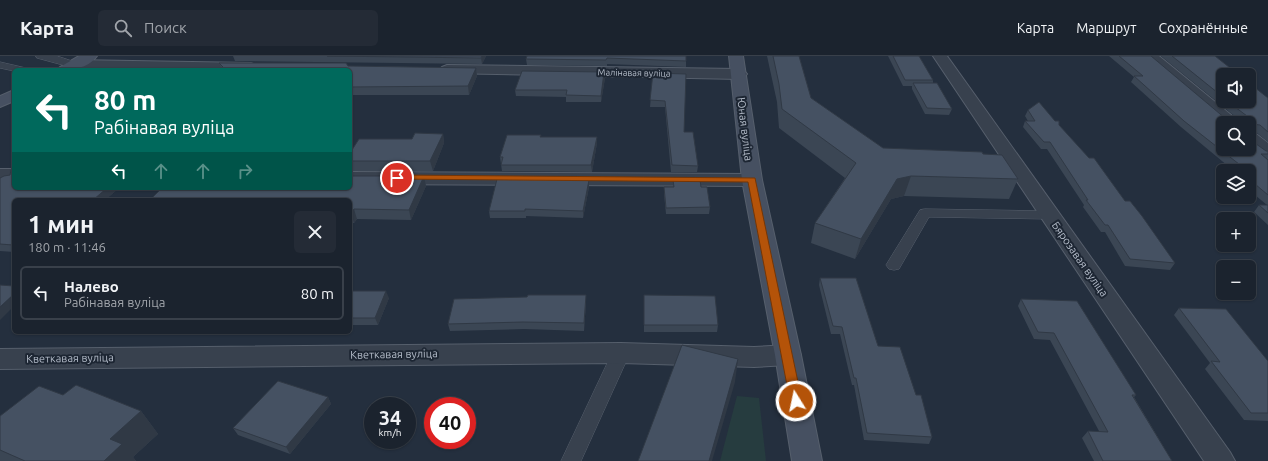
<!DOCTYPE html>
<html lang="ru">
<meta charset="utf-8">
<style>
body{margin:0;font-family:Ubuntu,sans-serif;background:#242b36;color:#f1f3f6;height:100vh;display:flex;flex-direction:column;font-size:15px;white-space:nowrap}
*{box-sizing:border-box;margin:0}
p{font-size:13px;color:#a0a4aa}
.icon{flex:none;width:22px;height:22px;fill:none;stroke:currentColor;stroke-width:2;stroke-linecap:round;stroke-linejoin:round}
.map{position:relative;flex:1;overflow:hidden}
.details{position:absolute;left:12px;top:142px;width:340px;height:136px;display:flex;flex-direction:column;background:#1b232e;border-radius:6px;box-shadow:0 1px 3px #0004,0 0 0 1px #39404a}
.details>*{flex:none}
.banner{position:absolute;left:12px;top:12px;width:340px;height:122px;border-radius:6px;box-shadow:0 1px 3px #0004,0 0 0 1px #39404a;background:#00695c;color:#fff;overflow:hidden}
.fabs{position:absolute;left:1216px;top:12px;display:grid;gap:8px}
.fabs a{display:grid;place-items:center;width:40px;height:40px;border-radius:6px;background:#1b232e;box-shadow:0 1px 3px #0004,0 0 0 1px #39404a;font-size:20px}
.speed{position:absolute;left:364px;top:341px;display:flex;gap:8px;font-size:20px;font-weight:700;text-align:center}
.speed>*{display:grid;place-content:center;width:52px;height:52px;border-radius:50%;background:#1b232e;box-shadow:0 1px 3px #0004,0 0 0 1px #39404a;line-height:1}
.speed small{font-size:10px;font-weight:400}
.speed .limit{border:6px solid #d22;background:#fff;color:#111}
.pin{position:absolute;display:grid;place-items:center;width:34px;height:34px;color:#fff;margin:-17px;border:2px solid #fff;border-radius:50%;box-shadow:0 1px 4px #0007}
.me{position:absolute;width:44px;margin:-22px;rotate:350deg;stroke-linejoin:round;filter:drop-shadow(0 0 3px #0008)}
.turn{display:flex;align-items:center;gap:14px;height:84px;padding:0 16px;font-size:18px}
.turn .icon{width:52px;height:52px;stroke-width:2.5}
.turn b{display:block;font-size:28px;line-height:34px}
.lanes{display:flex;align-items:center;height:38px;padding:0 16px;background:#0003;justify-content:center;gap:20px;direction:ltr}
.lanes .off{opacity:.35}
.round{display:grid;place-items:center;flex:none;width:42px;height:42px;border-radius:6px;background:#242b36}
.headline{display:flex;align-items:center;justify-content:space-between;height:68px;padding:0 16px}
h1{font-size:24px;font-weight:700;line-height:30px}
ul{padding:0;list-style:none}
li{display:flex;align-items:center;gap:12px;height:54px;margin:0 8px 6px;padding:0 8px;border:2px solid #39404a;border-radius:6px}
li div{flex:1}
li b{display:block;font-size:15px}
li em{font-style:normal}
header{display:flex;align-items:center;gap:24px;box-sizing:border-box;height:56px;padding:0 20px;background:#1b232e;border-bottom:1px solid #39404a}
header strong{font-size:19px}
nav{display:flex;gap:22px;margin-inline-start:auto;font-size:14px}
.search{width:280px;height:36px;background:#242b36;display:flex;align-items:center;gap:10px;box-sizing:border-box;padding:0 14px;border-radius:6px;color:#a0a4aa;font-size:15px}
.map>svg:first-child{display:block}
</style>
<header>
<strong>Карта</strong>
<div class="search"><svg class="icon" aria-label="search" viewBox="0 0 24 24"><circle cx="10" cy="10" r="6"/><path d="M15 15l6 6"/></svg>Поиск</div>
<nav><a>Карта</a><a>Маршрут</a><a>Сохранённые</a></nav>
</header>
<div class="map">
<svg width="1268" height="405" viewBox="0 0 1268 405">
<rect width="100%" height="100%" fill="#242f3e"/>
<path fill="#263c3f" d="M 737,340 L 759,342 L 766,405 L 720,405 Z"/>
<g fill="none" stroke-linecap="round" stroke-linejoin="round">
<defs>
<path id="lane" d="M 36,0 L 57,0 L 78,7 L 79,9 L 74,12 L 37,2 Z
M 0,6 L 26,12 L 27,14 L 14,15 L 0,12 Z
M 925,153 L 1050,155 L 1055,156 L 1057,159 L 1055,162 L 1050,163 L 929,161 L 899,213 L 894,214 L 889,213 L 886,209 L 920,154 Z
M 621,290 L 627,292 L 630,297 L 581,405 L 561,405 L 612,297 L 615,292 Z"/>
<path id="street" d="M 933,0 L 947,0 L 1230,396 L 1235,405 L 1204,405 Z
M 1143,0 L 1159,0 L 1241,67 L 1223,68 Z
M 74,4 L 251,7 L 256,9 L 259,12 L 257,14 L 102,14 L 69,12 L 66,9 L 69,6 Z
M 447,9 L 739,13 L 744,15 L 747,18 L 744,21 L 739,23 L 442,17 L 439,14 L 442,11 Z
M 1249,76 L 1255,77 L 1268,87 L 1268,101 L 1262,100 L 1249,90 Z
M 0,113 L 14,113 L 14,125 L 0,125 Z
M 350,116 L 752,118 L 759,120 L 762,124 L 759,128 L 752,130 L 350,128 Z
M 621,287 L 754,291 L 788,289 L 797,292 L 801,299 L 797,306 L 788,309 L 754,311 L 621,307 L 0,313 L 0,293 Z"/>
<path id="secondary" d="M 79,0 L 97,0 C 88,13 71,14 57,14 L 60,11 Z
M 729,0 L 743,0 L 762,124 L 801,299 L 822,405 L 792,405 L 775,299 L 742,124 Z
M 14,34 L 14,45 L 0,51 L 0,40 Z"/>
</defs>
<use href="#lane" stroke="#565f6c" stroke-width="1"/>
<use href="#street" stroke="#565f6c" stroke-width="2"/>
<use href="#secondary" stroke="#565f6c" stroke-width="2"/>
<use href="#lane" fill="#38414e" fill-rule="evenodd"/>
<use href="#street" fill="#38414e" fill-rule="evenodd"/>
<use href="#secondary" fill="#465061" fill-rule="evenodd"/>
</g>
<path fill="#3b4654" d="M 233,0 L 486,0 L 482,8 L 235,5 Z
M 686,0 L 686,11 L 607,8 L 607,10 L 527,9 L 526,3 Z
M 767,0 L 799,0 L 811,42 L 883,92 L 983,98 L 1018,123 L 1009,143 L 904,140 L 891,143 L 855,203 L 811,187 L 815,167 L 845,122 L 779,72 L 777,46 Z
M 888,0 L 919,0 L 933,24 L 933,27 L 952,53 L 949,59 L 925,58 L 912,33 L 912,30 L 903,30 Z
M 1109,0 L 1151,0 L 1226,63 L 1237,62 L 1161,0 L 1215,0 L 1223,19 L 1223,45 L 1249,45 L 1268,42 L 1268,86 L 1256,76 L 1252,75 L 1252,85 L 1266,95 L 1268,95 L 1268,169 L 1254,156 L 1259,149 L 1267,149 L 1249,134 L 1249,115 L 1234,115 L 1181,71 L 1131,26 L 1134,21 Z
M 219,7 L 348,10 L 476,12 L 477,20 L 469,39 L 350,39 L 350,14 L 222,14 Z
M 653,17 L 684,76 L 698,110 L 697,116 L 671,116 L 665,51 L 650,51 Z
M 605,22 L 601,46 L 566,46 L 566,41 L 516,40 L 515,34 Z
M 1028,54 L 1059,69 L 1125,145 L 1175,207 L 1170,214 L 1125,210 L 1105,176 L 1101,176 L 1083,151 L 1084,149 L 1047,93 L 1041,93 L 1023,71 L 1025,65 L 1028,65 L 1025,60 Z
M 443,78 L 444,87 L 433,115 L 350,115 L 350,97 L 412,83 Z
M 541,81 L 597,81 L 597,87 L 592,116 L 502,115 L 500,101 Z
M 424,120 L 426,130 L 411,164 L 357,163 L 354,167 L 350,167 L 350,132 Z
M 0,122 L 14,132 L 119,132 L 105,144 L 14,144 L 14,196 L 0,195 Z
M 589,124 L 589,131 L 583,162 L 526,160 L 526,162 L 490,162 L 489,155 Z
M 673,124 L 701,131 L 710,151 L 709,158 L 666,158 L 664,138 L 664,131 L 673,131 Z
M 820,222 L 878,290 L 916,339 L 932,381 L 929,388 L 864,384 L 854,329 L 852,329 L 840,278 L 831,278 L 819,229 Z
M 350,235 L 389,242 L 378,269 L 350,269 Z
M 586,239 L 586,246 L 584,275 L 524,273 L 450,275 L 448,268 L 527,241 Z
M 644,239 L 718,269 L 717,276 L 644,276 Z
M 1021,243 L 1136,339 L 1134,341 L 1172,405 L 1094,405 L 1082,382 L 1088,375 L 1099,375 L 1050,284 L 1034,283 L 1018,250 Z
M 1179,252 L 1268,305 L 1268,365 L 1244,364 L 1205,313 L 1210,307 L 1174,259 Z
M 128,276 L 171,276 L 170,278 Z
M 63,339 L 141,355 L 158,378 L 133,401 L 136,405 L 0,405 L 0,360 Z
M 328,341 L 331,348 L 290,398 L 238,379 L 233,372 Z"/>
<path fill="#303945" d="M 482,0 L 486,0 L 482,8 L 481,2 Z
M 476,12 L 477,20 L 469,39 L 468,30 Z
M 604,16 L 605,22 L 601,46 L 601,40 Z
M 443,78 L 444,87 L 433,115 L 430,105 Z
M 597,81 L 597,87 L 592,116 L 591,109 Z
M 424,120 L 426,130 L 411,164 L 409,154 Z
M 911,120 L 904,140 L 891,143 L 855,203 L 861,183 L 897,123 Z
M 589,124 L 589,131 L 583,162 L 583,155 Z
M 107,132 L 119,132 L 105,144 L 93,144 Z
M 354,153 L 357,163 L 354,167 L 351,157 Z
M 386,235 L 389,242 L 378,269 L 375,262 Z
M 14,238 L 14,250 L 0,264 L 0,251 Z
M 586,239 L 586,246 L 584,275 L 584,267 Z
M 738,303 L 735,326 L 712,405 L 709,405 Z
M 328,341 L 331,348 L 290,398 L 286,391 Z
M 141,355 L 158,378 L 133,401 L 136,405 L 104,405 L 110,383 Z"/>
<path fill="#455162" stroke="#303945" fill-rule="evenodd" d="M 327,0 L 482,0 L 481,2 Z
M 527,0 L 686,0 L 686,5 L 607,2 L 606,4 L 526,3 Z
M 773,0 L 799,0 L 811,42 L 883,92 L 982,96 L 983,98 L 1002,99 L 1018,123 L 911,120 L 897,123 L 861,183 L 815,167 L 856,107 L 782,53 L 779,28 Z
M 893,0 L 919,0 L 933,24 L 905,24 Z
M 1119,0 L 1151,0 L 1226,63 L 1245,62 L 1247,60 L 1227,45 L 1249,45 L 1249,27 L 1268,42 L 1268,76 L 1260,69 L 1252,68 L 1252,85 L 1266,95 L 1268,95 L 1268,98 L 1261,98 L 1268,104 L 1268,139 L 1249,123 L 1249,115 L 1240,115 L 1237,112 L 1244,112 L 1184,65 L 1134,20 L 1143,20 ZM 1223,67 L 1249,67 L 1249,93 L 1223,93 Z
M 1172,0 L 1215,0 L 1239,19 L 1223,19 L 1223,41 Z
M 219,7 L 346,7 L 348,10 L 476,12 L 468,30 L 350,31 L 350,14 L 226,14 Z
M 522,15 L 604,16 L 601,40 L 566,39 L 567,34 L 515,34 Z
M 653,17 L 686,18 L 684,76 L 693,76 L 698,110 L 672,109 L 665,45 L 650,44 Z
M 913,27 L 937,27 L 952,53 L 927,52 Z
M 1039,46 L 1055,65 L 1059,65 L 1059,69 L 1089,102 L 1094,102 L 1125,145 L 1130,145 L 1142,160 L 1175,207 L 1130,203 L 1108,169 L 1105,169 L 1086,144 L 1088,144 L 1050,86 L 1044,86 L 1025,65 L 1035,65 L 1028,54 Z
M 415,77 L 443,78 L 430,105 L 350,105 L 350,97 L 359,83 L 412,83 Z
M 507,79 L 541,79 L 540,81 L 597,81 L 591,109 L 501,109 L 503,101 L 500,101 Z
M 14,112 L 14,132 L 107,132 L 93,144 L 14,144 L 14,188 L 13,189 L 0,188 L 0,122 L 4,120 L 10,119 L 11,114 Z
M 350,120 L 424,120 L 409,154 L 354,153 L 351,157 L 350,157 L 350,144 L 150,144 L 162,132 L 350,132 Z
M 497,123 L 589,124 L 583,155 L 525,153 L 525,155 L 489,155 Z
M 673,124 L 700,124 L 701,131 L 707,131 L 710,151 L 666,152 L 664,131 L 674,131 Z
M 1259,149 L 1268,149 L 1268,157 Z
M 820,222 L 856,222 L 878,290 L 900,291 L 916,339 L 921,339 L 932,381 L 867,377 L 856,322 L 854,322 L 842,271 L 833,270 Z
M 0,229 L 14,230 L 14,238 L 0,251 Z
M 350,235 L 386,235 L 375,262 L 350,262 Z
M 528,239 L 586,239 L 584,267 L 523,266 L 448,268 L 454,243 L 527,241 Z
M 644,239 L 715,240 L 718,269 L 644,269 Z
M 1021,243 L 1077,245 L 1136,339 L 1132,339 L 1172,405 L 1103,405 L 1088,375 L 1108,376 L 1054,277 L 1038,276 Z
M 1179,252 L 1226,253 L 1268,305 L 1268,357 L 1251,357 L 1211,305 L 1220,306 Z
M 682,289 L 738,303 L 709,405 L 638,405 Z
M 278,325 L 328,341 L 286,391 L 233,372 Z
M 76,329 L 141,355 L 110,383 L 122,388 L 104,405 L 25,405 L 0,394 L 0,360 L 39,330 L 63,339 Z"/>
<path fill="#b45309" stroke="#753606" d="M 397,119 L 755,122 L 802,345 L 800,348 L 792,348 L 790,345 L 748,126 L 394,123 L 394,120 Z"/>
<g text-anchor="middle" stroke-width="4" stroke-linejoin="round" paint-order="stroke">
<g font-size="9" fill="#b4bcc9" stroke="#1d2633">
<text transform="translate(634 17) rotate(1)" y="3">Малінавая вуліца</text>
</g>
<g font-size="11" fill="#b4bcc9" stroke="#1d2633">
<text transform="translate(745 73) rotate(83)" y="4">Юная вуліца</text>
<text transform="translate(1080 203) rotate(55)" y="4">Бярозавая вуліца</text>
<text transform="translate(394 298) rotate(-1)" y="4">Кветкавая вуліца</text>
<text transform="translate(70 302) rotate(-1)" y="4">Кветкавая вуліца</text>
</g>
</g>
</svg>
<div class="fabs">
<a><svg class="icon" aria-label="sound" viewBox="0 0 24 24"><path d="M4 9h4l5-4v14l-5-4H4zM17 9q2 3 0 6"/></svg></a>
<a><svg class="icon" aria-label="search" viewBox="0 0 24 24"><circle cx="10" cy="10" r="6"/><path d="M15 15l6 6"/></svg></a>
<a><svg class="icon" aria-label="layers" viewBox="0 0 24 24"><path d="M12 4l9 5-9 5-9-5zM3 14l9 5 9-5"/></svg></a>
<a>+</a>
<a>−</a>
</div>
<div class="speed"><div>34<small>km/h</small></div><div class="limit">40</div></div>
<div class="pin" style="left:397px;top:122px;background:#d93025"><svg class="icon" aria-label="arrive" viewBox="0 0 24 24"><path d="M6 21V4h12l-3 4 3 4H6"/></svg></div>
<svg class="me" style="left:796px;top:345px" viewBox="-20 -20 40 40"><circle r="17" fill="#b45309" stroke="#fff" stroke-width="3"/><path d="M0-11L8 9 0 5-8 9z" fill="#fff"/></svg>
<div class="banner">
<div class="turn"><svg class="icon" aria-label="left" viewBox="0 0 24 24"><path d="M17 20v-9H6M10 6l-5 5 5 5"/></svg><div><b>80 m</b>Рабінавая вуліца</div></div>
<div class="lanes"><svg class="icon" aria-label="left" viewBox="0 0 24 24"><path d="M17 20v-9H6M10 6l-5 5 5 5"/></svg><svg class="icon off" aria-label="ahead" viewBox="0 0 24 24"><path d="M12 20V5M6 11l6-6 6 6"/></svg><svg class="icon off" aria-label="ahead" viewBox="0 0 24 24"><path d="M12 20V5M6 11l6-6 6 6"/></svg><svg class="icon off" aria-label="right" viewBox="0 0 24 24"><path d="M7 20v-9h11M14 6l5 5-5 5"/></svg></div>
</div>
<section class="details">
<div class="headline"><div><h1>1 мин</h1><p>180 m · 11:46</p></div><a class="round"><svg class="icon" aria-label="close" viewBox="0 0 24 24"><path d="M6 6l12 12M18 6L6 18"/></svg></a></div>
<ul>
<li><svg class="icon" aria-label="left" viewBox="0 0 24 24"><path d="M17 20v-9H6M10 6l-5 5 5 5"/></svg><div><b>Налево</b><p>Рабінавая вуліца</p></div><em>80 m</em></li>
</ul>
</section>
</div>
